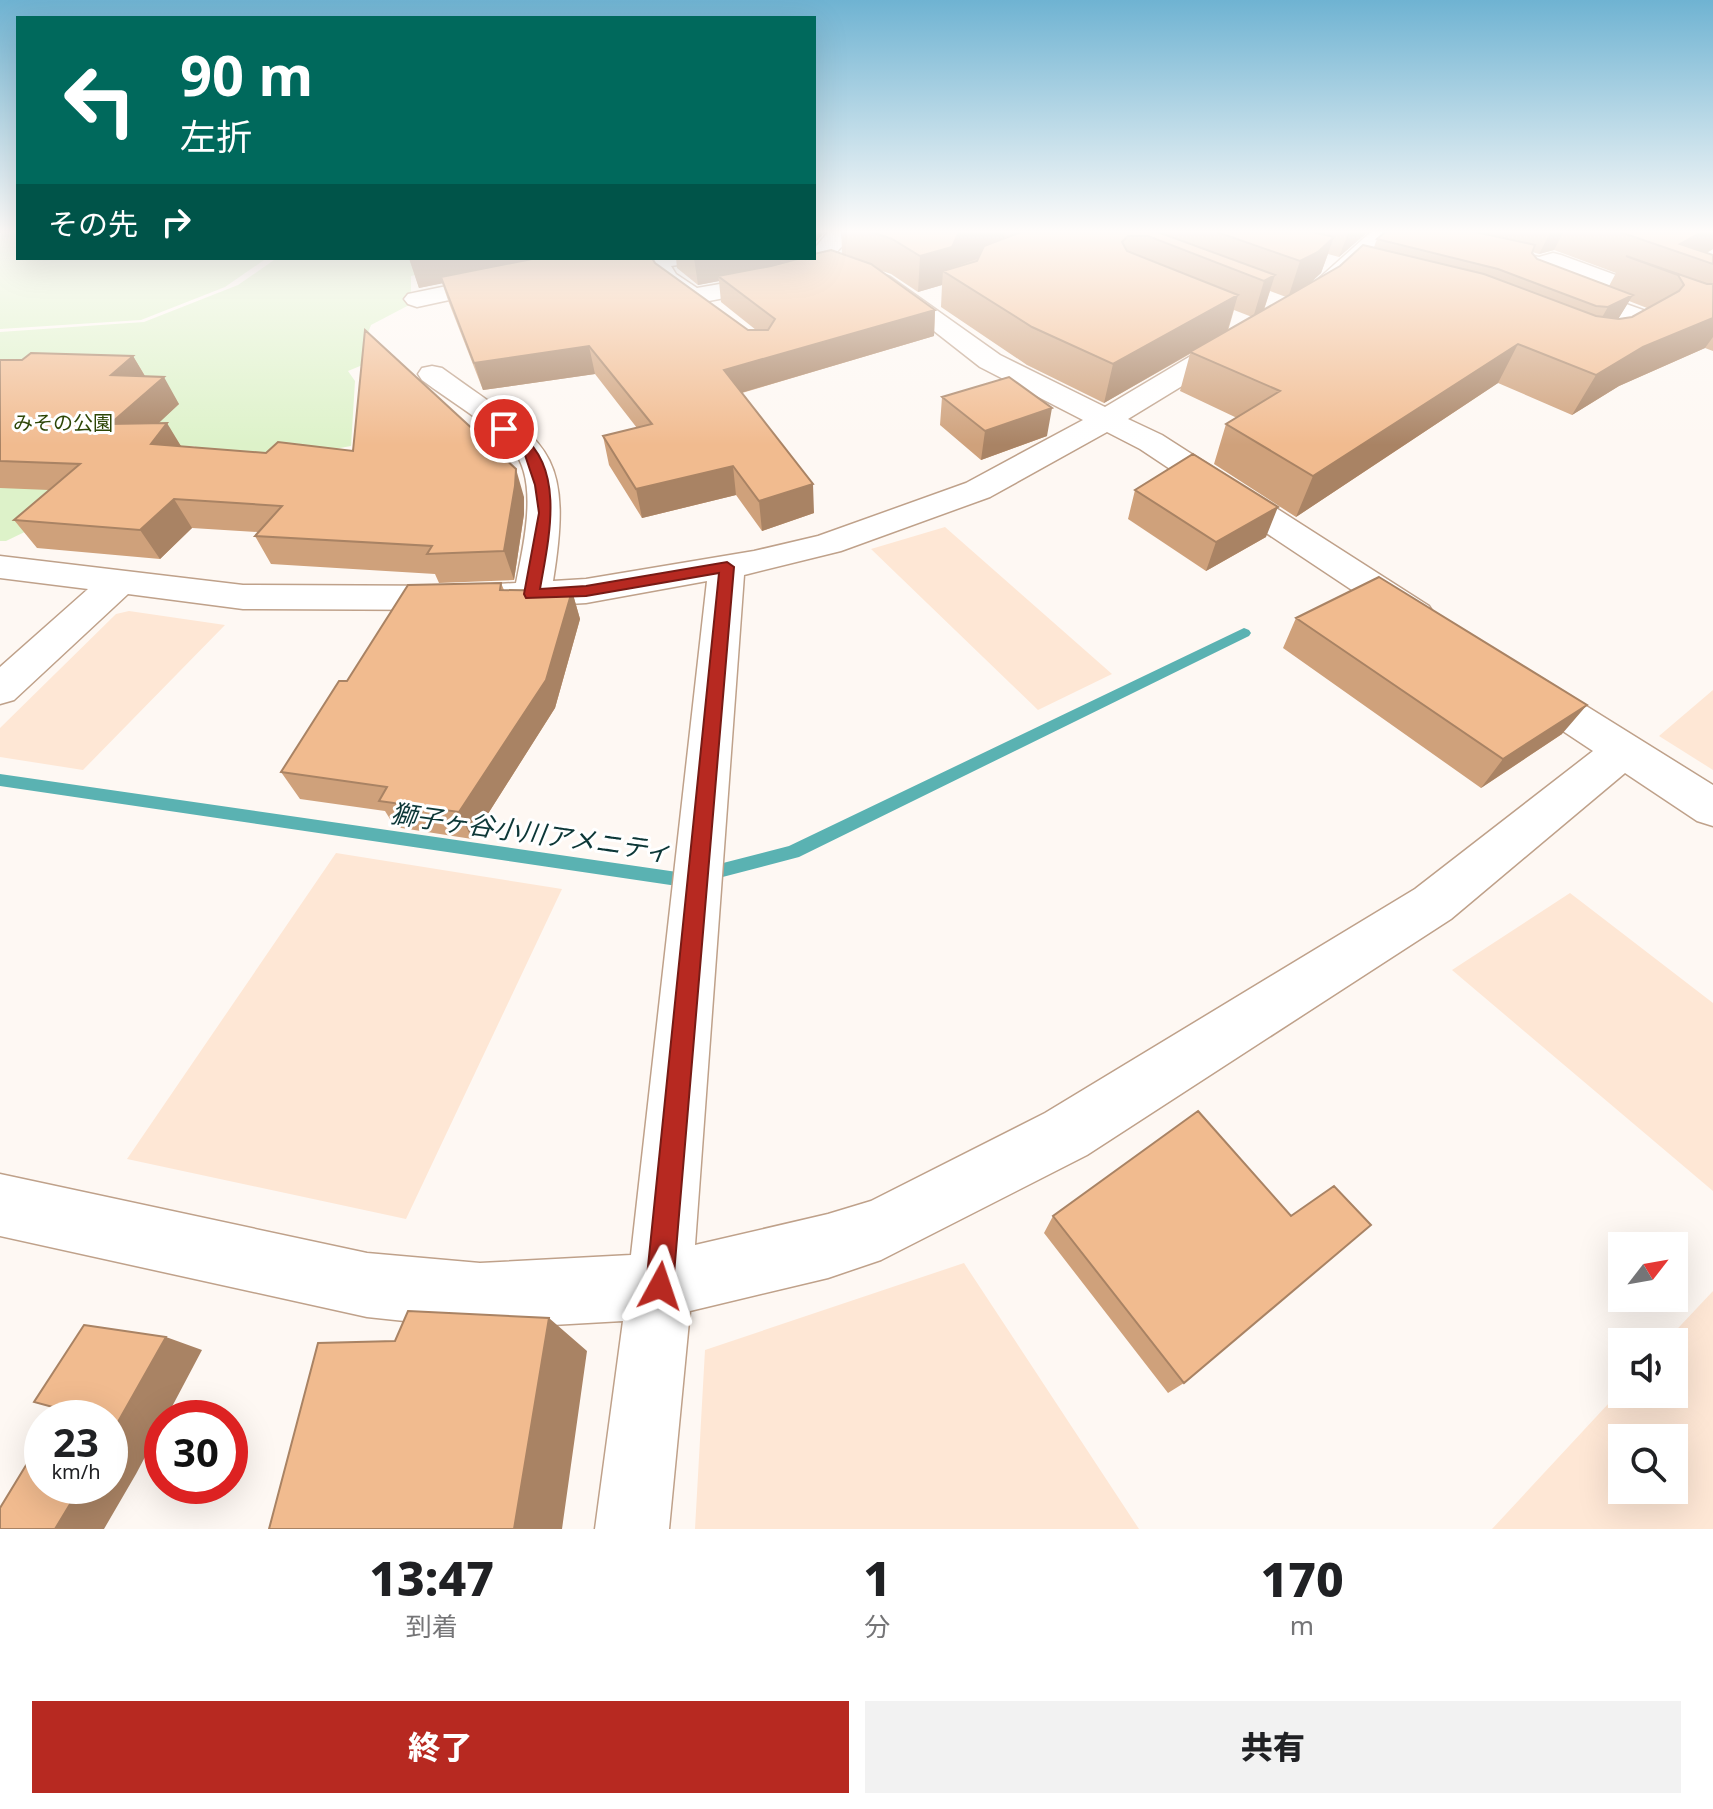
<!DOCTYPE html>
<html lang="ja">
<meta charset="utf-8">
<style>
body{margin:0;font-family:"Noto Sans","Noto Sans JP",sans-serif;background:#f2f2f2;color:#202124;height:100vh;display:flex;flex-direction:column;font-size:30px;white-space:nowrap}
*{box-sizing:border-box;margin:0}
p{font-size:26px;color:#757577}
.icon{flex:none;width:44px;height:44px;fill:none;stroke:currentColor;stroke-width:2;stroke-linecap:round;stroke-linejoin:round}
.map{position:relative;height:1529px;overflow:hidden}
.sheet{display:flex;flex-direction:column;background:#fff;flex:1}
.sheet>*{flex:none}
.banner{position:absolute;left:16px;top:16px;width:800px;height:244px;border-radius:0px;box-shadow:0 8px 32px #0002;background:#00695c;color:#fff;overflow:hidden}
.needle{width:52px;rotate:59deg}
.tools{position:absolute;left:1608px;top:1232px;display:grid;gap:16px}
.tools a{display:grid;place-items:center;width:80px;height:80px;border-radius:0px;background:#fff;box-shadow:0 8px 32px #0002;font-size:40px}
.speed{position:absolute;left:24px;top:1400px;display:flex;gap:16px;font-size:40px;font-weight:700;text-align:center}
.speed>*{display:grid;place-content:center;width:104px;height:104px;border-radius:50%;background:#fff;box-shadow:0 8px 32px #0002;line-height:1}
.speed small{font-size:20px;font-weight:400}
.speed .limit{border:12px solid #d22;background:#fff;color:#111}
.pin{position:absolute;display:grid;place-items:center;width:68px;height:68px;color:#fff;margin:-34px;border:4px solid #fff;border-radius:50%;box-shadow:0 2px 8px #0007}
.me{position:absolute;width:88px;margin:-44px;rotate:5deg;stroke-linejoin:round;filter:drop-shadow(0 0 6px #0008)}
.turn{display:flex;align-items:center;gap:28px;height:168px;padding:0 32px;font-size:36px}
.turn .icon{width:104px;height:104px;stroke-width:2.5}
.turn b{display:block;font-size:56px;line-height:68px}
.then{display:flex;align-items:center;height:76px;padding:0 32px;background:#0003;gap:16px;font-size:30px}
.eta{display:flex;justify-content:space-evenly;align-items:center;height:136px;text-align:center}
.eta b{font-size:48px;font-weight:800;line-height:56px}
.action{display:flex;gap:16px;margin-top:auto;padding:16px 32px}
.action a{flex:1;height:92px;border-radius:0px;background:#b72921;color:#fff;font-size:32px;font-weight:800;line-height:92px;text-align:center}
.action a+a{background:#f2f2f2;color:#202124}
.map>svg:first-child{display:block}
</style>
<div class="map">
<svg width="1713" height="1529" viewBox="0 0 1713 1529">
<rect width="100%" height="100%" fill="#fef8f3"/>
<path fill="#fee7d5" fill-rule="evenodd" d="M 945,527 L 1112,674 L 1038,710 L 871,549 Z
M 129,611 L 225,625 L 83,770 L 0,757 L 0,728 L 116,614 Z
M 1713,690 L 1713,770 L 1659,736 Z
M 336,853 L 562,889 L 406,1219 L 127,1159 Z
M 1570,893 L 1713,1003 L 1713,1191 L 1452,970 Z
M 964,1263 L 1139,1529 L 695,1529 L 705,1350 Z
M 1713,1291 L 1713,1529 L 1492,1529 L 1622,1389 L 1622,1394 L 1674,1394 L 1674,1342 L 1665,1342 ZM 1674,1438 L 1674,1490 L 1622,1490 L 1622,1438 Z"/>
<path fill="#ddf2c9" d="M 0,231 L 18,231 L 18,258 L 267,258 L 225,287 L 141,320 L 0,329 Z
M 277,258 L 419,258 L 424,273 L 411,276 L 411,304 L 371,325 L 363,346 L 365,364 L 348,371 L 355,381 L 351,446 L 184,476 L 184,466 L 195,446 L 156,447 L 89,501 L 6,541 L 0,541 L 0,332 L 144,322 L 238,285 Z"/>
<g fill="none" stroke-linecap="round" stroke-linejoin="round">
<path fill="#5ab2b2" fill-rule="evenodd" d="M 1244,628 L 1249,630 L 1251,633 L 1249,636 L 799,857 L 684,887 L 0,786 L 0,774 L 684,873 L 789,846 Z"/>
<defs>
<path id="minor" d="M 829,231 L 861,231 C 856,238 844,242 836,253 L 841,259 L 890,277 L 1000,355 L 1105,407 L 1226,335 L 1246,335 L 1249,341 L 1246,347 L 1128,419 L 1162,435 L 1429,606 L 1435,615 L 1429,624 L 1416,627 L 1403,624 L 1140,449 L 1107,432 L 990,497 L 841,551 L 744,575 L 695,1245 L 828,1214 L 871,1201 L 1045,1113 L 1415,889 L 1593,751 L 1510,696 L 1504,686 L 1510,676 L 1524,672 L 1538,676 L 1713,785 L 1713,826 L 1697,821 L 1625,773 L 1451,919 L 1087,1155 L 881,1260 L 828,1278 L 690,1311 L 669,1529 L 595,1529 L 623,1321 L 480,1329 L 367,1317 L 0,1236 L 0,1174 L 367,1253 L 480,1263 L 631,1255 L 707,581 L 586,603 L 465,610 L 243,609 L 128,594 L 14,700 L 0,704 L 0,667 L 88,589 L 0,578 L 0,556 L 243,585 L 465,586 L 516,583 C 523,547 540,480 512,449 C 487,422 451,402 422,380 L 418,374 L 422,368 L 432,366 L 442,368 C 544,442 575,445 553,581 L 586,579 L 754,551 L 818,536 L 966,483 L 1083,420 L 980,367 L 906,309 L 872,287 L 825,269 L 814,257 L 814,249 Z
M 1372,231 L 1396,231 L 1334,291 L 1316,291 L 1313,286 L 1316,281 Z
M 1487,247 L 1539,257 L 1553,253 L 1561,255 L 1621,277 L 1624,282 L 1621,287 L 1612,289 L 1552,268 L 1540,271 L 1479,259 L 1475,254 L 1479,249 Z
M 697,258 L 693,263 L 671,266 L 676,274 L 697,288 L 777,274 L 786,276 L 789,281 L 786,286 L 777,288 L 693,304 C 673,299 658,285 647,268 L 592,273 L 584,271 L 580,266 L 584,261 L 602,258 Z
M 505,274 L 514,276 L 517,281 L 514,286 L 417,307 L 408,304 L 404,299 L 408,294 Z
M 1568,283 L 1654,314 L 1658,320 L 1654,326 L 1613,349 L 1593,349 L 1589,343 L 1593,337 L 1624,321 L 1559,295 L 1556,290 L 1559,285 Z"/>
</defs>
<use href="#minor" stroke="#bfa18a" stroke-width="3"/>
<use href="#minor" fill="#fff" fill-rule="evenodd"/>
</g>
<path fill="#cfa17b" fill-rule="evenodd" d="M 841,231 L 1369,231 L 1339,257 L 1328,254 L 1321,273 L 1309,284 L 1374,247 L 1377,239 L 1386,231 L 1713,231 L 1713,249 L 1707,253 L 1713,255 L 1713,351 L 1705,348 L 1619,386 L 1572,415 L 1498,383 L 1296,517 L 1214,464 L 1226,424 L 1237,418 L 1180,391 L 1190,354 L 1104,403 L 1027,365 L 941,307 L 942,285 L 918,292 L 891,274 L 879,270 L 935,310 L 934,336 L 742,393 L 814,513 L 762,531 L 736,495 L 642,518 L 609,465 L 603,436 L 637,428 L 595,374 L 483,390 L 449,303 L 442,283 L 419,288 L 409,258 L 655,263 L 748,330 L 756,330 L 721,302 L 719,281 L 698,285 L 677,268 L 676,258 L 814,258 L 842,254 ZM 1554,250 L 1616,273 L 1609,286 L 1537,259 L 1532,252 L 1539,254 ZM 1270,291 L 1286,297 L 1264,310 ZM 1629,301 L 1647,308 L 1632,317 L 1618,319 ZM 1234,310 L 1252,317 L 1228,331 Z
M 133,356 L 145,376 L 179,404 L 158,423 L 181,446 L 524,497 L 524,514 L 514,580 L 439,583 L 435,574 L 271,564 L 255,536 L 258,532 L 192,528 L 160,559 L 37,548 L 14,520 L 49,490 L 0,488 L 0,360 Z
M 942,397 L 1047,436 L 981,460 L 940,425 Z
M 1135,490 L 1266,537 L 1206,571 L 1128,519 Z
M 501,583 L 504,590 L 572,591 L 580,619 L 555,708 L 472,839 L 395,827 L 385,811 L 300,799 L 281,772 L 347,681 Z
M 1296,618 L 1562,734 L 1481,788 L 1283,648 Z
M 1053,1216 L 1184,1383 L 1168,1393 L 1044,1233 Z"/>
<path fill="#a98364" d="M 814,231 L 826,231 L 814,244 Z
M 962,231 L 1005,231 L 1003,250 L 943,271 L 942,285 L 918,292 L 920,256 Z
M 1349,231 L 1369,231 L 1339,257 Z
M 1551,231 L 1564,231 L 1554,250 L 1539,254 Z
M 1704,231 L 1713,231 L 1713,249 L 1696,258 L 1680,244 Z
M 1334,237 L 1321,273 L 1305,288 L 1288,298 L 1300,261 Z
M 409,258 L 570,258 L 419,288 Z
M 694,258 L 813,258 L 718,276 L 719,281 L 698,285 Z
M 1275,275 L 1263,312 L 1253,318 L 1264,281 Z
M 1238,295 L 1227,332 L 1104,403 L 1113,364 Z
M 1633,295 L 1617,321 L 1592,334 L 1608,307 Z
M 935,310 L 934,336 L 727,397 L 724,370 Z
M 1713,318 L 1713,337 L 1705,348 L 1619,386 L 1572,415 L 1596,375 L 1643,347 Z
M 1518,344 L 1498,383 L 1296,517 L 1313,476 Z
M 589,346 L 595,374 L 483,390 L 474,363 Z
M 133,356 L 149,383 L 111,375 Z
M 164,377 L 179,404 L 128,452 L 110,424 Z
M 1052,408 L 1047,436 L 981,460 L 985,431 Z
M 167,423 L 184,451 L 151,444 Z
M 733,466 L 736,495 L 642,518 L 636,489 Z
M 516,469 L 524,497 L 524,514 L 514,580 L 504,551 Z
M 813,484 L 814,513 L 762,531 L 759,501 Z
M 174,499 L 192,528 L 160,559 L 140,530 Z
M 1278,507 L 1266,537 L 1206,571 L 1216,542 Z
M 572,591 L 580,619 L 555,708 L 472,839 L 459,812 Z
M 1587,705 L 1562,734 L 1481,788 L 1503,759 Z
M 549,1318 L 587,1351 L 562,1529 L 514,1529 Z
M 166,1337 L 202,1350 L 166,1418 L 162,1418 L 162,1425 L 136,1474 L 104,1529 L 55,1529 L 81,1486 L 110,1486 L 110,1436 Z"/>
<path fill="#f1bb8f" stroke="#a98364" stroke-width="2" d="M 869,231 L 962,231 L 959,232 L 952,247 L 920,256 L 892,239 Z
M 1024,231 L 1155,231 L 1275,275 L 1264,281 L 1148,236 L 1128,236 L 1122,242 L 1127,251 L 1238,295 L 1113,364 L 1032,327 L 943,271 L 977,261 L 984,246 Z
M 1214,231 L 1309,231 L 1334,237 L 1318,252 L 1300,261 Z
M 1386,231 L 1471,231 L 1535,245 L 1532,253 L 1537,259 L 1633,295 L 1608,307 L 1596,306 L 1498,269 L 1377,239 Z
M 1617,231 L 1704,231 L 1680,244 L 1713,255 L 1713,264 Z
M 1363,245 L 1484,274 L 1596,316 L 1619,319 L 1632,317 L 1679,291 L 1684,285 L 1678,275 L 1626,256 L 1707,284 L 1713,284 L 1713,318 L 1643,347 L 1596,375 L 1518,344 L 1313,476 L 1226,424 L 1280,391 L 1190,352 L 1340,266 Z
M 831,250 L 871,264 L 935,310 L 724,370 L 813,484 L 759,501 L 733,466 L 636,489 L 603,436 L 652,424 L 589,346 L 474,363 L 441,277 L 537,258 L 652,258 L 655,263 L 748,330 L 768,330 L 775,319 L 718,276 L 771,266 L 801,258 L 814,258 L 814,254 Z
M 365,330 L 516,469 L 515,486 L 504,551 L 427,554 L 432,546 L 255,536 L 282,506 L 174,499 L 140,530 L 14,520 L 80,464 L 0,461 L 0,360 L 22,360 L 31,353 L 133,356 L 111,375 L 164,377 L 110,424 L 167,423 L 151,444 L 266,453 L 278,442 L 353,451 Z
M 1009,377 L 1052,408 L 985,431 L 942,397 Z
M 1193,454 L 1278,507 L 1216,542 L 1135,490 Z
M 1379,577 L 1587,705 L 1503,759 L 1296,618 Z
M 501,583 L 500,590 L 572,591 L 546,680 L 459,812 L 379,801 L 387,787 L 281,772 L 339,681 L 347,681 L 408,585 Z
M 1198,1111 L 1291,1216 L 1334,1186 L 1371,1225 L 1184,1383 L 1053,1216 Z
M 408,1311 L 549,1318 L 514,1529 L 269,1529 L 318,1343 L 395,1341 Z
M 84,1325 L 166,1337 L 110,1436 L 110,1418 L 55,1418 L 60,1409 L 34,1402 Z
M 42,1439 L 42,1486 L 81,1486 L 55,1529 L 0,1529 L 0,1508 Z"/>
<linearGradient id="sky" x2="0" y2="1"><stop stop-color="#6fb3d2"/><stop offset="0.52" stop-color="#fffcfa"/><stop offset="1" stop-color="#fffcfa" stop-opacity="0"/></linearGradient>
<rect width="1713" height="445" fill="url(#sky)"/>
<path fill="#b72921" stroke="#771b15" stroke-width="2" d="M 500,427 C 509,425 514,430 522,436 C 566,470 548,542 540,589 L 586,586 L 727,562 L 734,567 L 673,1286 L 669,1296 L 660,1300 L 650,1296 L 646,1286 L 719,573 L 586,596 L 526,598 L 524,594 L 539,513 L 535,485 L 523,449 L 500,432 Z"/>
<g text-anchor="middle" stroke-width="6" stroke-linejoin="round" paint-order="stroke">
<g font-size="20" fill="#2d4606" stroke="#fff">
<text x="63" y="430">みその公園</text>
</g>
<g font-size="26" font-style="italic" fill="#0c3737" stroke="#fff">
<text transform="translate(531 833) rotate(8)" y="9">獅子ヶ谷小川アメニティ</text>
</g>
</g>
</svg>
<div class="tools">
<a><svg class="needle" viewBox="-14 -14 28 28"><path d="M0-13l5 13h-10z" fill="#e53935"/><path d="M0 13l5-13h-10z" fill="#757577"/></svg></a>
<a><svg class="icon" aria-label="sound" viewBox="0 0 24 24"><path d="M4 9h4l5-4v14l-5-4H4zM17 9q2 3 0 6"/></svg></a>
<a><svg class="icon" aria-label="search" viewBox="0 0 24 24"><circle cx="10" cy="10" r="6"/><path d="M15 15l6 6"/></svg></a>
</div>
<div class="speed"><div>23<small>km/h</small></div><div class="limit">30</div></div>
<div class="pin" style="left:504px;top:429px;background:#d93025"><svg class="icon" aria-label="arrive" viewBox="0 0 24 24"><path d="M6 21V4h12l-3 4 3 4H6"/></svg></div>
<svg class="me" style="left:660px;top:1286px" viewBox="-20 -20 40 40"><path d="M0-17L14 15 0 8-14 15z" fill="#b72921" stroke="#fff" stroke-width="4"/></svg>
<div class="banner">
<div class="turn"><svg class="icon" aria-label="left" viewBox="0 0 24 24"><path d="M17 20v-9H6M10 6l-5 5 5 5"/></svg><div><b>90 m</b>左折</div></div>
<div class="then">その先<svg class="icon" aria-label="right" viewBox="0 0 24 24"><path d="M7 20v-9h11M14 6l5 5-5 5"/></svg></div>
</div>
</div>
<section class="sheet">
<div class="eta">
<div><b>13:47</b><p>到着</p></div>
<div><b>1</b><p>分</p></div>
<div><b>170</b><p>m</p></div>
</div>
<div class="action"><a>終了</a><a>共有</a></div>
</section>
